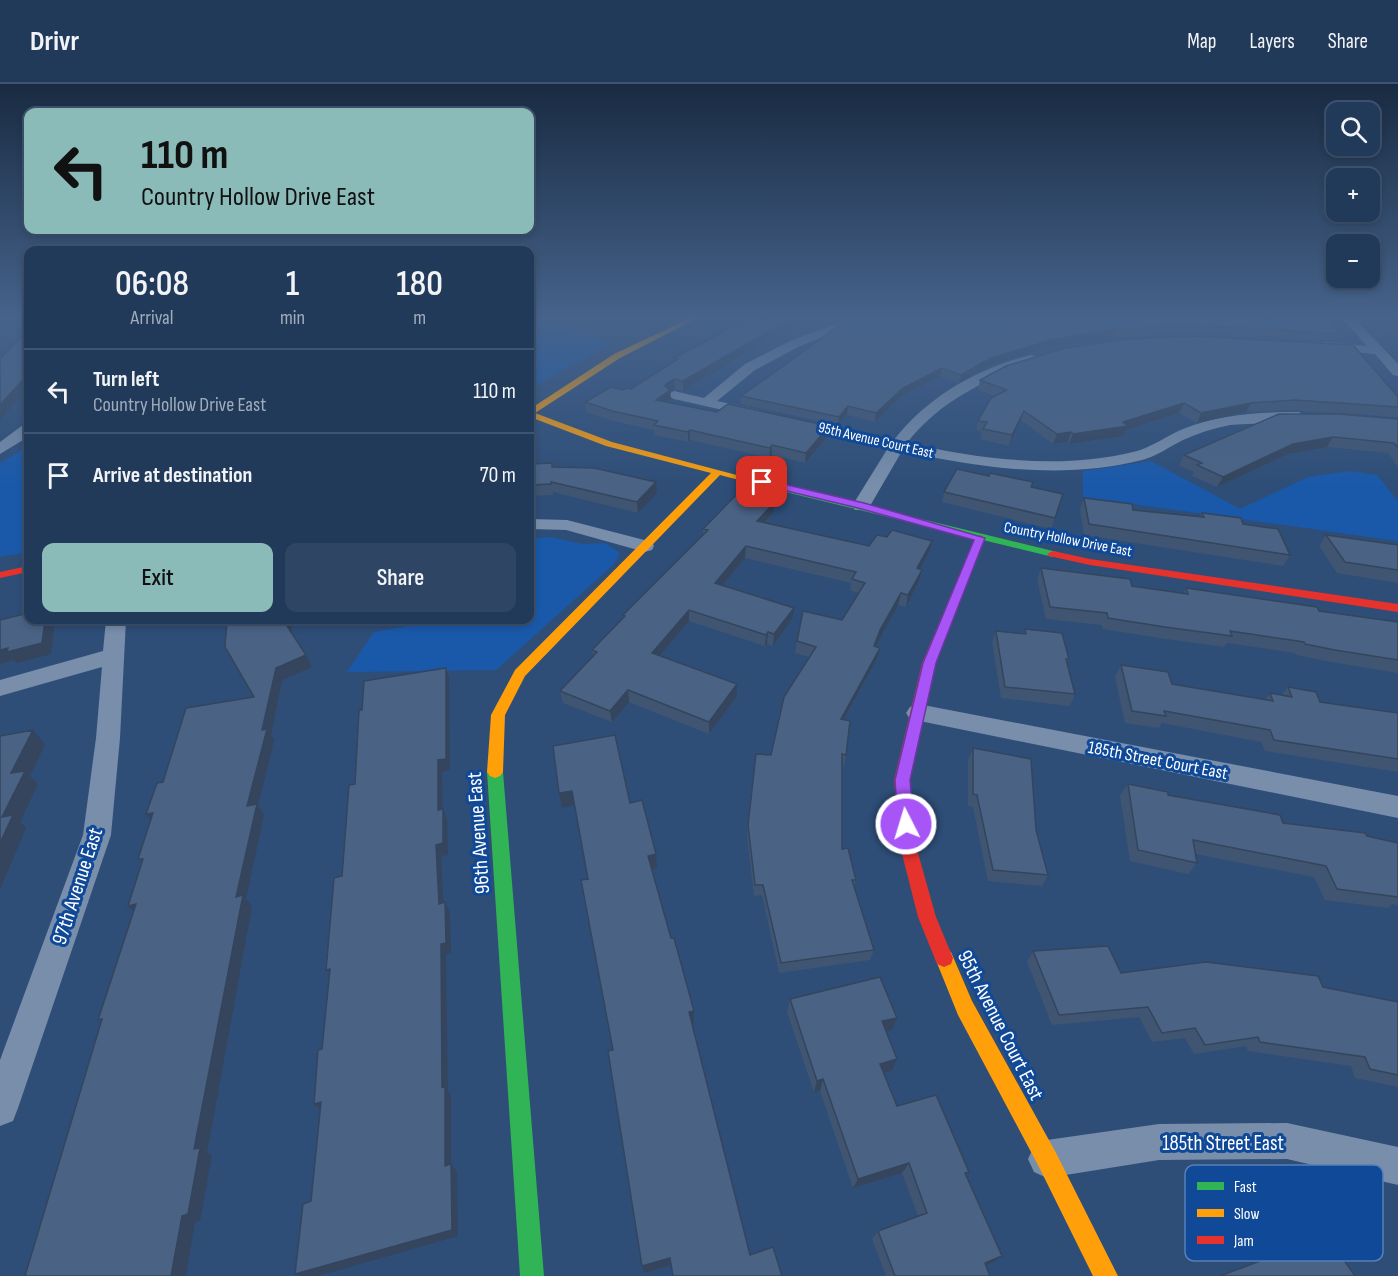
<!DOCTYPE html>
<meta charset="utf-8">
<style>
body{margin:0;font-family:"Sofia Sans Condensed",sans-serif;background:#2e4563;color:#f1f3f6;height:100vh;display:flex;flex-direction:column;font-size:22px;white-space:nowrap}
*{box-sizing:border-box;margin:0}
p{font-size:20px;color:#a2adbb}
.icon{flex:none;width:33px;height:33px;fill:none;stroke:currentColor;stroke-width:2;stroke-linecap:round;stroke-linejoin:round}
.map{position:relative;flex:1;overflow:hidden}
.sheet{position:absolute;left:24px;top:162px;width:510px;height:378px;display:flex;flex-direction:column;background:#223a5a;border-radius:12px;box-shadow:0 3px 9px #0003,0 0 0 2px #3f5470}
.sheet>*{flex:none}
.banner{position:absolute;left:24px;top:24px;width:510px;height:126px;border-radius:12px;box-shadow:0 3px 9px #0003,0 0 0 2px #3f5470;background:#8bbbb9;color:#111;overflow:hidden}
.tools{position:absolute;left:1326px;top:18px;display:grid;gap:12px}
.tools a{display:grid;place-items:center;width:54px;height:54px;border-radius:12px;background:#223a5a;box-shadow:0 3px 9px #0003,0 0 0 2px #3f5470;font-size:30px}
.pin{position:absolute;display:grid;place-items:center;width:51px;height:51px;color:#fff;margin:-26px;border-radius:12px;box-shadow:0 3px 9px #0006}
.me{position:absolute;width:66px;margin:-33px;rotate:355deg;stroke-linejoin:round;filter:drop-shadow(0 0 4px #0008)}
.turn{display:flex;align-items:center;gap:21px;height:126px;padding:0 18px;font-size:27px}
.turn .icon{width:78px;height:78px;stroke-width:2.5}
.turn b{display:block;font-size:42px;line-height:51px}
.eta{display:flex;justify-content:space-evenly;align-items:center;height:102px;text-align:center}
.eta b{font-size:36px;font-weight:600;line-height:42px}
.action{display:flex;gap:12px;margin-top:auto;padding:12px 18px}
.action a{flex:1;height:69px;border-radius:12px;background:#8bbbb9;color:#111;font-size:24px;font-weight:600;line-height:69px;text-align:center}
.action a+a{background:#2e4563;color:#f1f3f6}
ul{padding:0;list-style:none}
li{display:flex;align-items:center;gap:18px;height:84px;padding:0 18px;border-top:2px solid #3f5470}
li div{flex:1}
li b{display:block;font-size:22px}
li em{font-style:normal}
header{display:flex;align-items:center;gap:36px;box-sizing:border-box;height:84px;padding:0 30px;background:#223a5a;border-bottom:2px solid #3f5470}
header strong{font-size:28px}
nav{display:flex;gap:33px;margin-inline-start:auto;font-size:21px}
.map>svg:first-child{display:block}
</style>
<header>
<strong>Drivr</strong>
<nav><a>Map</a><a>Layers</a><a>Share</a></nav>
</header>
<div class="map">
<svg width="1398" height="1192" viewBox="0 0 1398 1192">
<rect width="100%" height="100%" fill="#2e4e78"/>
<path fill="#1a59aa" d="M 530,235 L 537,235 L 612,259 L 530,305 Z
M 28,362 L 28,468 L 0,473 L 0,379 Z
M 1151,377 L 1240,425 L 1308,393 L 1350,387 L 1377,391 L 1398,417 L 1398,457 L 1083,413 L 1083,387 Z
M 550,453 L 582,460 L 605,459 L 620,469 L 614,480 L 496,586 L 347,588 L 374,548 L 403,543 L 412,536 L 530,536 L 530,455 Z"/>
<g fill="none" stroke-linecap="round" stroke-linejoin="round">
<path fill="#788eab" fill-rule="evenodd" d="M 850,235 L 866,235 L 800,262 L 755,286 L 717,317 L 759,326 L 761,329 L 759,332 L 754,333 L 674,315 L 667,311 L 674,307 L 704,314 L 745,280 L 792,256 Z
M 1343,235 L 1355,235 L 1398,280 L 1398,292 L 1393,291 L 1375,270 L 1322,265 L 1320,262 L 1322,259 L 1326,258 L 1367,262 Z
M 1031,271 L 1036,272 L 1037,275 L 1036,278 C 986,295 939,317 907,359 C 980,375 1060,386 1133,368 C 1151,364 1166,352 1183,345 C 1220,330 1260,328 1299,328 L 1306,332 C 1299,340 1245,339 1230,341 C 1214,344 1198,349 1183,356 C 1169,363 1157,372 1142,376 C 1064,396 979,384 902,367 L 870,422 L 867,426 L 855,426 L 852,422 L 888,364 L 793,342 L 791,339 L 798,335 L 894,356 C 927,313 978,284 1031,271 Z
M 28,340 L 28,353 L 0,370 L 0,358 L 23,341 Z
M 530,435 L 567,436 L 652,458 L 654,462 L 652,466 L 645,468 L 566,446 L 530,445 Z
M 106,536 L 126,536 L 120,654 L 111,751 L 18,1024 L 13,1037 L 0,1042 L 0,976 L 83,751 L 96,654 L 102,583 L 0,612 L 0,596 L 103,567 Z
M 918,620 L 1398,712 L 1398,734 L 910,635 L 906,629 L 910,623 Z
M 1287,1039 L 1398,1063 L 1398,1101 L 1287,1075 L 1159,1076 L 1047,1094 L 1034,1088 L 1028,1075 L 1034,1062 L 1047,1056 L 1159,1040 Z"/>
<path fill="#30b455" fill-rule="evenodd" d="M 773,399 L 1057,468 L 1059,470 L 1053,473 L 769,404 L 768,402 Z
M 495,682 L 500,684 L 503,688 L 544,1192 L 520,1192 L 487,688 L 490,684 Z"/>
<path fill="#ff9f0a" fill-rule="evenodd" d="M 688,235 L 696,235 L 620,274 L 535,329 L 612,358 L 778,402 L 773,405 L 720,391 L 525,592 L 505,631 L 503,688 L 500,692 L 495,694 L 490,692 L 487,688 L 491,631 L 515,586 L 711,389 L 606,362 L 530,333 L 530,325 L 614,270 Z
M 944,865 L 951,868 L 972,917 L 1055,1067 L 1118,1192 L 1093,1192 L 1039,1083 L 958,931 L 935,874 L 937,868 Z"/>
<path fill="#e5322d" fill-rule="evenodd" d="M 980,451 L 985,454 L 936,579 L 910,696 L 916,762 L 936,833 L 953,874 L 951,880 L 944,883 L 937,880 L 918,833 L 900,762 L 894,696 L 922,579 L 975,454 Z
M 1053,467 L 1090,475 L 1398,520 L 1398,528 L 1090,481 L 1049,472 L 1047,470 Z
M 28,482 L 28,488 L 0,494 L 0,488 Z"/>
</g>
<path fill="#405572" d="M 557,235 L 579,235 L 574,244 Z
M 751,235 L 800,235 L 799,237 L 683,307 L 675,305 L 670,307 L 671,316 L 667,318 L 828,352 L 805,379 L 772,371 L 769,374 L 690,356 L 688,358 L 654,351 L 654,346 L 613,337 L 586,328 L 585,318 L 622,306 L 631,305 L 675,277 L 674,274 Z
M 855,235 L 1337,242 L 1335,245 L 1340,250 L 1336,257 L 1246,251 L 1180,249 L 1113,253 L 1049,263 L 989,282 L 959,299 L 940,292 L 902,312 L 875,338 L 847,331 L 838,341 L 741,320 L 741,312 Z
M 1391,238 L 1398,238 L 1398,255 L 1386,246 Z
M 980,296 L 1398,313 L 1398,333 L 1290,326 L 1246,328 L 1197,339 L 1179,329 L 1126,346 L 1124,352 L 1069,360 L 1068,358 L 1053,360 L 1021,336 L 1009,362 L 980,355 L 982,348 L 976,346 L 978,337 L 995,312 L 978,306 Z
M 1398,335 L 1398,383 L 1388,369 L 1327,363 L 1288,370 L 1217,403 L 1192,392 L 1194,388 L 1179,382 L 1184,371 Z
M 530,380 L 553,383 L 657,409 L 638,429 L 553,408 L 553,411 L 530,412 Z
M 944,408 L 1063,410 L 1051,445 L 942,418 Z
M 1084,414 L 1133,426 L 1200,433 L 1202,429 L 1243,440 L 1290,471 L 1283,482 L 1084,451 L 1080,425 Z
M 774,419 L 773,429 L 765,439 L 869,462 L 929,468 L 920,485 L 922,486 L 919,497 L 906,523 L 898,521 L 878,558 L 876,563 L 880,564 L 877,575 L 844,636 L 846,671 L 844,682 L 842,682 L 842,765 L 856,796 L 854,803 L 874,866 L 870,876 L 779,889 L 762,811 L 754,812 L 747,752 L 748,741 L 771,671 L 809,573 L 795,569 L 797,557 L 842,536 L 858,509 L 850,506 L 851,499 L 745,474 L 722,501 L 792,535 L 773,562 L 767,560 L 765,562 L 689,537 L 660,572 L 737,600 L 737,612 L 709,650 L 629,618 L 612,638 L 563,619 L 560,607 L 593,572 L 592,566 L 623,534 L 623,531 L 703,451 L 703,445 Z
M 1326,451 L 1398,461 L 1398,499 L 1337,489 L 1319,462 Z
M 1041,484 L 1132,502 L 1183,509 L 1186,504 L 1319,527 L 1398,538 L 1398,589 L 1326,577 L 1296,571 L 1295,569 L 1227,559 L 1224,563 L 1159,554 L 1103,545 L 1102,541 L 1046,535 L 1037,495 Z
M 1025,545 L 1069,575 L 1067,579 L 1075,610 L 1070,622 L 1001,614 L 992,558 L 996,547 L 1023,550 Z
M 1121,581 L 1172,600 L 1265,616 L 1270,609 L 1282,611 L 1288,603 L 1320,618 L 1396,629 L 1398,627 L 1398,688 L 1265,667 L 1261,658 L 1162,639 L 1159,644 L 1125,639 L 1115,593 Z
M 973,664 L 1048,791 L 1042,802 L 988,797 L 973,723 L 968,722 L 968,676 Z
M 1128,700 L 1168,711 L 1283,739 L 1367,752 L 1398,759 L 1398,821 L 1392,820 L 1388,824 L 1325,816 L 1314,793 L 1195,770 L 1197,779 L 1188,790 L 1130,777 L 1120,711 Z
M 1033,867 L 1121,889 L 1323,903 L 1398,918 L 1398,1003 L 1355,994 L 1351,982 L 1248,967 L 1246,962 L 1194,970 L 1185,954 L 1152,958 L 1139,933 L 1052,941 L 1027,878 Z
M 790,915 L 892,946 L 886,948 L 892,987 L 884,989 L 897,1022 L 966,1091 L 1002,1172 L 992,1179 L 986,1182 L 990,1192 L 886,1192 L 872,1155 L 878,1147 L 918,1132 L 902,1089 L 853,1104 L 820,1007 L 814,1008 L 787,928 Z"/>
<path fill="#34455d" d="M 573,235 L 579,235 L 574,244 L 573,236 Z
M 790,235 L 800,235 L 799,237 L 683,307 L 683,297 Z
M 1116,245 L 1113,253 L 1049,263 L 989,282 L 959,299 L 961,291 L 991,274 L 1051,256 Z
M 942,284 L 940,292 L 902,312 L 875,338 L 876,329 L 903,304 Z
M 28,290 L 28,304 L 0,336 L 0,321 Z
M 674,295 L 675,305 L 670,307 L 671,316 L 657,325 L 656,316 L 666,300 Z
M 1184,319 L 1179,329 L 1126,346 L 1124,352 L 1069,360 L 1073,350 L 1123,338 Z
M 1251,319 L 1246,328 L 1197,339 L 1201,329 Z
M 848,322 L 847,331 L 838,341 L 839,333 Z
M 1024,327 L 1021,336 L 1009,362 L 1012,351 Z
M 829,342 L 828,352 L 805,379 L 806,369 Z
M 690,346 L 690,356 L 688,358 L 688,348 Z
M 1071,348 L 1068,358 L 1053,360 L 1057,350 Z
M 1333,353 L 1327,363 L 1288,370 L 1217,403 L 1223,393 L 1293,360 Z
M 772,361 L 772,371 L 769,374 L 770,364 Z
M 656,398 L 657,409 L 638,429 L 637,418 Z
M 774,419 L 773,429 L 756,448 L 757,437 Z
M 932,457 L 929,468 L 914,496 L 917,484 Z
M 746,462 L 745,474 L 715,510 L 715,499 Z
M 922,486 L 919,497 L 906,523 L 908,511 Z
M 901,509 L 898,521 L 878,558 L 872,574 L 874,562 L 880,546 Z
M 794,524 L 792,535 L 773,562 L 774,550 Z
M 689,526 L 689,537 L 653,580 L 652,569 Z
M 45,536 L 55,536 L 51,570 L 17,579 L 14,576 L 0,580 L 0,566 L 8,564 Z
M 287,536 L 292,536 L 292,554 L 287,542 Z
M 768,548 L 767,560 L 765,562 L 766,551 Z
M 880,564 L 877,575 L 838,646 L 841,635 Z
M 306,571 L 312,583 L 282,596 L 271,651 L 274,656 L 258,721 L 264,731 L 246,815 L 252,822 L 207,1069 L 212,1071 L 200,1137 L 195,1138 L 186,1192 L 171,1192 L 194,1065 L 236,813 L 247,722 L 276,584 Z
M 446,584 L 449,595 L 450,686 L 442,688 L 443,737 L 438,726 L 438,676 Z
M 737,600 L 737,612 L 709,650 L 709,638 Z
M 628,606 L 629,618 L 612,638 L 610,627 Z
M 33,646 L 45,660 L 30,692 L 38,700 L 20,738 L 26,744 L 0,805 L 0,759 L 2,733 L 11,689 Z
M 572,707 L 575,721 L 562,724 L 559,709 Z
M 443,725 L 447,736 L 448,771 L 441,772 L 444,831 L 439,820 L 436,761 Z
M 153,729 L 156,742 L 146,730 Z
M 656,770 L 657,784 L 649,786 L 648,772 Z
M 445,818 L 450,829 L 451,869 L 446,870 L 448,1007 L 451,1011 L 451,1080 L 457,1088 L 458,1152 L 318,1192 L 299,1192 L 295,1190 L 445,1082 L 442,1003 L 441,860 Z
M 136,820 L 139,832 L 128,822 Z
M 694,927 L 694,939 L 689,940 L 689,928 Z
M 897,934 L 892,946 L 877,950 L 882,937 Z
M 897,975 L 892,987 L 875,991 L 880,980 Z
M 823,995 L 820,1007 L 814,1008 L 817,997 Z
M 321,1018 L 322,1028 L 314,1020 Z
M 909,1079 L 902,1089 L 853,1104 L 858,1095 Z
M 1002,1172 L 992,1179 L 975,1186 L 985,1179 Z
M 670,1174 L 670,1181 L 644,1189 L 642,1182 Z"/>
<path fill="#4a6385" stroke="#34455d" stroke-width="1.5" d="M 751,235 L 790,235 L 683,297 L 674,295 L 666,300 L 665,302 L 670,306 L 656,316 L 717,328 L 728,320 L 829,342 L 806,369 L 772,361 L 770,364 L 690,346 L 688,348 L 654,341 L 658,337 L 612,327 L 585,318 L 611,303 L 622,306 L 627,304 L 631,305 L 678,275 L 674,274 L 740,239 Z
M 855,235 L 1330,235 L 1337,242 L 1332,242 L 1340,250 L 1250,244 L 1183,242 L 1116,245 L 1051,256 L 991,274 L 961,291 L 942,284 L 903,304 L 876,329 L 848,322 L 839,333 L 741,312 L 839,242 Z
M 1391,238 L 1398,238 L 1398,243 Z
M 28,245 L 28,290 L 0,321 L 0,275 Z
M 1194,252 L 1353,261 L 1398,313 L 1398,323 L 1295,316 L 1251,319 L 1201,329 L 1184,319 L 1123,338 L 1128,342 L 1073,350 L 1071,348 L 1057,350 L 1024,327 L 1012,351 L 983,345 L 987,338 L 978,337 L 991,314 L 1007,306 L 980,296 L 1006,282 L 1065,264 L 1129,255 Z
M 1279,330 L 1339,330 L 1398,335 L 1398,364 L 1394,359 L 1333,353 L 1293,360 L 1223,393 L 1197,381 L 1202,379 L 1184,371 Z
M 552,379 L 552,383 L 594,384 L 656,398 L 637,418 L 551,398 L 551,400 L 530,401 L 530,380 Z
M 957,385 L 989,392 L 990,389 L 1033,398 L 1031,403 L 1063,410 L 1055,434 L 944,408 Z
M 738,409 L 774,419 L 757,437 L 869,462 L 877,451 L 887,453 L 892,446 L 932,457 L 917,484 L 922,486 L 908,511 L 901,509 L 880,546 L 874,562 L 880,564 L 841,635 L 850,637 L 846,671 L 842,670 L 842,765 L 848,764 L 856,796 L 852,796 L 874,866 L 781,879 L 763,801 L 755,801 L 748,741 L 756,670 L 771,671 L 784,613 L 816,563 L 797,557 L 803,527 L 842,536 L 865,499 L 852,495 L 856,488 L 746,462 L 715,499 L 794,524 L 774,550 L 768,548 L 766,551 L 689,526 L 652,569 L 737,600 L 709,638 L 628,606 L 610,627 L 560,607 L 597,568 L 592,566 L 625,532 L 623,531 L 708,446 L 703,445 Z
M 1084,414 L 1132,420 L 1133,426 L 1204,433 L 1202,429 L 1241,434 L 1243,440 L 1278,445 L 1290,471 L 1089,440 Z
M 1326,451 L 1398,461 L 1398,486 L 1345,478 Z
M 1041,484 L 1130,495 L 1132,502 L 1188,510 L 1186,504 L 1317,523 L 1319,527 L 1398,538 L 1398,576 L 1335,566 L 1305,560 L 1304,558 L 1230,547 L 1232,552 L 1165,543 L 1108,534 L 1107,529 L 1050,523 Z
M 28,529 L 28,536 L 45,536 L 42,559 L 7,568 L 8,564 L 0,566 L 0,536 Z
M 227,536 L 287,536 L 287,542 L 306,571 L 276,584 L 262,646 L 267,645 L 247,722 L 257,720 L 236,813 L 243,811 L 194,1065 L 200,1064 L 188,1130 L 182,1132 L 171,1192 L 25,1192 L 102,935 L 98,936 L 136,820 L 128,822 L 143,775 L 138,775 L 153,729 L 146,730 L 157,699 L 163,698 L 186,624 L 254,613 L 225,563 Z
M 1025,545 L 1062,549 L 1069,575 L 1066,575 L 1075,610 L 1005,603 L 996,547 L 1026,550 Z
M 1121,581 L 1168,588 L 1172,600 L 1273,617 L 1270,609 L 1292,613 L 1288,603 L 1316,608 L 1320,618 L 1398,629 L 1398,675 L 1274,656 L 1270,646 L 1164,627 L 1166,632 L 1132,627 Z
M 446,584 L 446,675 L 438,676 L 438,726 L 443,725 L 443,759 L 436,761 L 439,820 L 445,818 L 446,859 L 441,860 L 442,1003 L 445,1002 L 445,1082 L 451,1080 L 452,1146 L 295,1190 L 303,1120 L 311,1117 L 321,1018 L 314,1020 L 318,966 L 322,965 L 330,885 L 326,886 L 334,794 L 342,792 L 349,701 L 355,700 L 359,626 L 362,626 L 364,597 Z
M 33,646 L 11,689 L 25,687 L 2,733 L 13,731 L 0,759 L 0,652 Z
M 615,651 L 630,719 L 642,716 L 656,770 L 648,772 L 671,854 L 674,854 L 694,927 L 689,928 L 750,1171 L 773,1163 L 782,1192 L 673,1192 L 670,1174 L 642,1182 L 608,967 L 613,966 L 581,796 L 588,795 L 572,707 L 559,709 L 553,662 Z
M 973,664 L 1031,675 L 1036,746 L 1048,791 L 993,786 L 977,711 L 973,710 Z
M 1128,700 L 1168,708 L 1168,711 L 1280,731 L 1283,739 L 1365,749 L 1367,752 L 1398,759 L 1398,813 L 1337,805 L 1326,782 L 1193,756 L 1197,779 L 1138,766 Z
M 1108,862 L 1121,889 L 1206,878 L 1318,892 L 1323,903 L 1398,918 L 1398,991 L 1370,985 L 1365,973 L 1260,958 L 1258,953 L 1205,961 L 1195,944 L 1162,949 L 1148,923 L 1059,931 L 1033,867 Z
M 880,893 L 897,934 L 882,937 L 897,975 L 880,980 L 897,1022 L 936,1011 L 969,1088 L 965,1089 L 1002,1172 L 985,1179 L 990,1192 L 895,1192 L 878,1147 L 927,1129 L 909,1079 L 858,1095 L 823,995 L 817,997 L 790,915 Z
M 1327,1152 L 1355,1192 L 1220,1192 Z"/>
<linearGradient id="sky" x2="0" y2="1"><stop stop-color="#192b42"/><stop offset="0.58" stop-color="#46638b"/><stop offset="1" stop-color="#46638b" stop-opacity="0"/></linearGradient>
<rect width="1398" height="402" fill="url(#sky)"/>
<path fill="#a855f7" stroke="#6d37a1" stroke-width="1.5" d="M 762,395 L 864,419 L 985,454 L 936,579 L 910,696 L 914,740 L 912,744 L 906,746 L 901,744 L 898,740 L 895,696 L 923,579 L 974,456 L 858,424 L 758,400 L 757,398 Z"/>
<g text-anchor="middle" stroke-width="6" stroke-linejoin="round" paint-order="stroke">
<g font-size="15" fill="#fff" stroke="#0f4997">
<text transform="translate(876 356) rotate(13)" y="5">95th Avenue Court East</text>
<text transform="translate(1068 455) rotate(11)" y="5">Country Hollow Drive East</text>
</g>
<g font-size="18" fill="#fff" stroke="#0f4997">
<text transform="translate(1158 676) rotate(11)" y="6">185th Street Court East</text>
</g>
<g font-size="21" fill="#fff" stroke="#0f4997">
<text transform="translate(478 749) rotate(-94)" y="7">96th Avenue East</text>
<text transform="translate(77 802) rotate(-72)" y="7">97th Avenue East</text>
<text transform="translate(1001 941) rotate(63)" y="7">95th Avenue Court East</text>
<text x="1223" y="1066">185th Street East</text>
</g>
</g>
<rect x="1185" y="1081" width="198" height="96" rx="9" fill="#0f4997" stroke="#5780b6" stroke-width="1.5"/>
<rect x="1197" y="1098" width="27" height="8" fill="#30b455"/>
<rect x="1197" y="1125" width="27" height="8" fill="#ff9f0a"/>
<rect x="1197" y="1152" width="27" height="8" fill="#e5322d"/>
<g font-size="16" fill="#fff">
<text x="1234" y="1108">Fast</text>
<text x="1234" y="1135">Slow</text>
<text x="1234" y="1162">Jam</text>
</g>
</svg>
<div class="tools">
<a><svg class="icon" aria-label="search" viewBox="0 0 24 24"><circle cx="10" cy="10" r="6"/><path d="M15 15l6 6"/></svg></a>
<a>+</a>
<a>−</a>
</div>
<div class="pin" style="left:762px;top:398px;background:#d93025"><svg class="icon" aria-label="arrive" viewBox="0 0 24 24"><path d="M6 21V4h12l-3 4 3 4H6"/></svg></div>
<svg class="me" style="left:906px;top:740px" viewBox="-20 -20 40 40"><circle r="17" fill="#a855f7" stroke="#fff" stroke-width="3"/><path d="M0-11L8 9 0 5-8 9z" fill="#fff"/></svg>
<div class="banner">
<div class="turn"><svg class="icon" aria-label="left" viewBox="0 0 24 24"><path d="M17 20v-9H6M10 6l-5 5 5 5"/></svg><div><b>110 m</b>Country Hollow Drive East</div></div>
</div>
<section class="sheet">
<div class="eta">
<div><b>06:08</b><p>Arrival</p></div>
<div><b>1</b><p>min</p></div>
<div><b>180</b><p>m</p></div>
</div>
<ul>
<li><svg class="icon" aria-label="left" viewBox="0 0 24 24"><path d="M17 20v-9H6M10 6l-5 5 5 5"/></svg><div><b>Turn left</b><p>Country Hollow Drive East</p></div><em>110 m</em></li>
<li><svg class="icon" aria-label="arrive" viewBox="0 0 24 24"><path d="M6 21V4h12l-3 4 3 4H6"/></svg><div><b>Arrive at destination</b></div><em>70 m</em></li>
</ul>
<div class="action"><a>Exit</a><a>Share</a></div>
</section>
</div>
